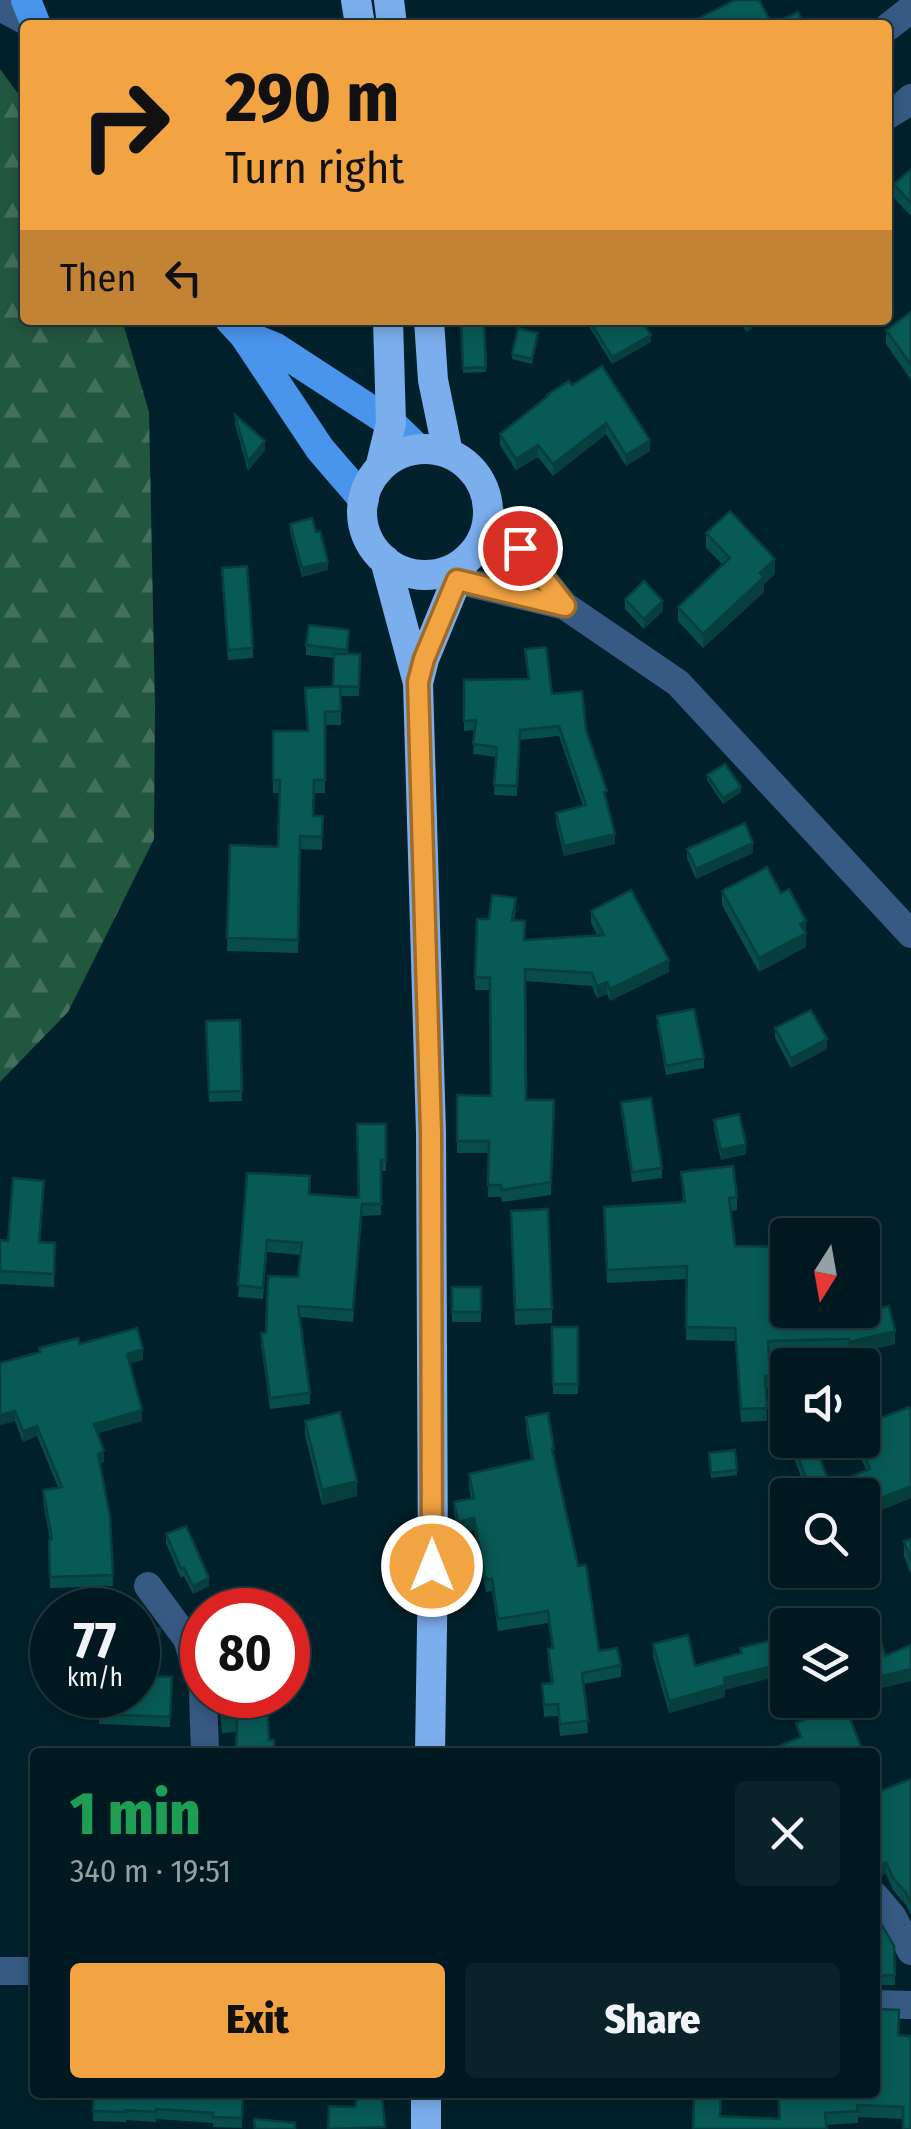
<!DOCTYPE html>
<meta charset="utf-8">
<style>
body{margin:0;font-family:"Fira Sans Condensed",sans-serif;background:#0a2229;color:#f1f3f6;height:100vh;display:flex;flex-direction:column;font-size:38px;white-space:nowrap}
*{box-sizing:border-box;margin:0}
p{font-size:32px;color:#95a0a5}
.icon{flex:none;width:55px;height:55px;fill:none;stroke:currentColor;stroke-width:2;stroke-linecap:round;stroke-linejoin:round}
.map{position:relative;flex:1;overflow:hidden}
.drawer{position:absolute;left:30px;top:1748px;width:850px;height:350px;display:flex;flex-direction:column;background:#001920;border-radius:10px;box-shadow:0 5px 15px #0003,0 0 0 2px #22383e}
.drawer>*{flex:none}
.hud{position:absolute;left:20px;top:20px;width:872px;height:305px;border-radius:10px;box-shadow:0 5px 15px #0003,0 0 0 2px #22383e;background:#f3a442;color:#111;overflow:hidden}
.needle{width:65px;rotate:191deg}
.tools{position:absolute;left:770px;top:1218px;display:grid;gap:20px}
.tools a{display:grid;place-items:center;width:110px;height:110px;border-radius:10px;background:#001920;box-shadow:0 5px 15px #0003,0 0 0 2px #22383e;font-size:50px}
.speed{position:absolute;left:30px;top:1588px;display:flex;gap:20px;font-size:50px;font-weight:700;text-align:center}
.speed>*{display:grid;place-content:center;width:130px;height:130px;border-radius:50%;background:#001920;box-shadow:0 5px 15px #0003,0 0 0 2px #22383e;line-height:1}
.speed small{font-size:25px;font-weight:400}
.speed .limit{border:15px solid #d22;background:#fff;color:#111}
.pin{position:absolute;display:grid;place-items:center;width:85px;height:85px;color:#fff;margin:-42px;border:5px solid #fff;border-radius:50%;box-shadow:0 2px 10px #0007}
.me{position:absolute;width:110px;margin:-55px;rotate:0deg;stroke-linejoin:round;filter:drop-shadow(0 0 8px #0008)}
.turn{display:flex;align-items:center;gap:35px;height:210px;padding:0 40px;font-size:45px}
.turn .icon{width:130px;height:130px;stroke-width:2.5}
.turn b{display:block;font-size:70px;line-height:85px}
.then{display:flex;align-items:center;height:95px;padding:0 40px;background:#0003;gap:20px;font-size:38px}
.round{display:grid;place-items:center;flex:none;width:105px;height:105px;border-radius:10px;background:#0a2229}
.summary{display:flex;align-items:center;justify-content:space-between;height:170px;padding:0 40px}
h1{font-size:60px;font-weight:800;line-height:75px;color:#1e9e55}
.primary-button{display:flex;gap:20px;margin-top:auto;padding:20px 40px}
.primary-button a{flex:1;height:115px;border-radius:10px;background:#f3a442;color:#111;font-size:40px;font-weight:800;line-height:115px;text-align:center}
.primary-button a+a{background:#0a2229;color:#f1f3f6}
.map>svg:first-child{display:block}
</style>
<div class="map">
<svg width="911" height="2129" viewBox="0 0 911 2129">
<defs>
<pattern id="forest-firs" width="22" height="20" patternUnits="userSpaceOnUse" patternTransform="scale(2.5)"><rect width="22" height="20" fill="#22573f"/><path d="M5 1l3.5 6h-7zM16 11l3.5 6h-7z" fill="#42705c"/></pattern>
</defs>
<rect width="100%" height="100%" fill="#00212b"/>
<path fill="url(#forest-firs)" d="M 0,69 L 25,103 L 25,320 L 122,320 L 149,412 L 155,706 L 154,839 L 68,1012 L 0,1082 Z"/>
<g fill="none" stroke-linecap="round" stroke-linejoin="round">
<path stroke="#365a83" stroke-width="28" d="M 0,7 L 33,25
M 888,27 L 911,9
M 888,115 L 901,107 L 911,98
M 488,511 L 565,606 L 678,683 L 911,934
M 432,574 L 565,606
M 148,1586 L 187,1639 L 202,1686
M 203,1695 L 205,1752
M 875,1896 L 892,1916 L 911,1951
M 0,1971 L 35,1971
M 875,2004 L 911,2005"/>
<path stroke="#4995ec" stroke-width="30" d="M 26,0 L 36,25
M 230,320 L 244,335 L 320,449 L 364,500
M 244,335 L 276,348 L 391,423 L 418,449"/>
<path stroke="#7aaeec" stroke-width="30" d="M 356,0 L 360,25
M 389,0 L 392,25
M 429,320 L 433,380 L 448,453
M362 512a63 63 0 1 1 126 0a63 63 0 1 1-126 0Z
M 380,468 L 391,423 L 388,320
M 385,560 L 418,683 L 431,1133 L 433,1566 L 430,1752
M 418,683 L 424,659 L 464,562
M 426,2129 L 426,2092"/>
</g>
<path fill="#074d4b" d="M 911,169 L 911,216 L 894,198 L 894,184 Z
M 911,312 L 911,380 L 886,344 L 886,330 Z
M 321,320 L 345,320 L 322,324 Z
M 459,320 L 484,320 L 486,372 L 463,373 L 461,323 L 459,323 Z
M 585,320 L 642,320 L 651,342 L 612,364 Z
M 737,320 L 762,320 L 747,332 Z
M 538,338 L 532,364 L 512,359 L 512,354 Z
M 572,385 L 650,451 L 626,466 L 606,434 L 553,476 L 538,457 L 516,470 L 500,445 L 500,434 Z
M 235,415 L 265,450 L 248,471 L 235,424 Z
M 290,524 L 316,532 L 328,570 L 302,577 L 290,532 Z
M 706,533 L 775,574 L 764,584 L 764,592 L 703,648 L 678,621 L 678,607 L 723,565 L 706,548 Z
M 222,577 L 253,648 L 253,658 L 228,660 Z
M 625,599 L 663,611 L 644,629 L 625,609 Z
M 349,640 L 348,654 L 360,654 L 359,696 L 341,696 L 341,725 L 325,725 L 325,793 L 314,793 L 313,816 L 323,816 L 322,850 L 300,849 L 298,953 L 227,951 L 230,845 L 278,847 L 279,793 L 273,793 L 273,731 L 307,731 L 305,688 L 333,686 L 334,658 L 306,655 L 306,645 Z
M 525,649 L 552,694 L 586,730 L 607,801 L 615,844 L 564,856 L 556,823 L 556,813 L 583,806 L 559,736 L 520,740 L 517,796 L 494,795 L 496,757 L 473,754 L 475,730 L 464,731 L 464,680 L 528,679 Z
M 707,775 L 741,792 L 723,804 L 707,780 Z
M 687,849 L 753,853 L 696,879 L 687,858 Z
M 722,891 L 781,893 L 806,921 L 806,947 L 759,972 L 722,905 Z
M 516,910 L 514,920 L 525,940 L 597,935 L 591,923 L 591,911 L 669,972 L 610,1001 L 607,994 L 597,998 L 592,986 L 525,981 L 526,1100 L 554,1100 L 551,1195 L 502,1202 L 501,1197 L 488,1197 L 489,1153 L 457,1153 L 457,1095 L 491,1096 L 490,990 L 475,990 L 475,977 L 489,919 Z
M 657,1016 L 704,1058 L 704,1068 L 666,1075 L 657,1026 Z
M 240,1020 L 242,1101 L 209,1102 L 206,1021 Z
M 775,1028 L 827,1049 L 791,1068 L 775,1038 Z
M 621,1102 L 662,1168 L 662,1178 L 632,1182 L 621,1112 Z
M 714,1120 L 746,1154 L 721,1160 L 714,1129 Z
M 386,1124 L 386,1171 L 381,1171 L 381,1215 L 362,1216 L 353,1322 L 300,1317 L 310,1393 L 310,1404 L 270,1409 L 261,1345 L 261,1333 L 266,1333 L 298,1277 L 301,1255 L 267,1252 L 263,1299 L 238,1297 L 247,1173 L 310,1194 L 358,1198 Z
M 681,1172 L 737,1197 L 737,1210 L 731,1211 L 735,1246 L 788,1310 L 871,1310 L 895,1344 L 849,1355 L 849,1352 L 768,1354 L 770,1389 L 766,1389 L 767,1421 L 741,1422 L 735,1341 L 686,1340 L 687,1279 L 607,1283 L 604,1220 L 683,1203 Z
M 44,1194 L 40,1242 L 55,1243 L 54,1287 L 0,1284 L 0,1240 L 8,1241 Z
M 511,1225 L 552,1309 L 552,1323 L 515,1325 Z
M 452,1287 L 481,1287 L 481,1322 L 452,1322 Z
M 552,1327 L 578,1327 L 578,1394 L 553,1394 Z
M 80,1344 L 143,1360 L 129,1363 L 142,1421 L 98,1433 L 104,1462 L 100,1464 L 110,1517 L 113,1586 L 50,1588 L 49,1540 L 50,1540 L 43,1501 L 43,1490 L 58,1487 L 37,1436 L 23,1442 L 15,1421 L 0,1425 Z
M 526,1417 L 554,1449 L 554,1458 L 599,1651 L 621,1665 L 621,1677 L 584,1684 L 588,1733 L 560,1736 L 558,1716 L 544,1717 L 542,1684 L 551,1684 L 548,1661 L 548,1649 L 552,1648 L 548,1623 L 498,1631 L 492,1591 L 486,1592 L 474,1530 L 458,1533 L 454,1514 L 454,1502 L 471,1499 L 469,1486 L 469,1474 L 531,1459 L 526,1429 Z
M 305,1421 L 357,1496 L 322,1505 L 305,1435 Z
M 790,1440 L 851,1440 L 851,1447 L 820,1459 L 830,1485 L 866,1470 L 854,1440 L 862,1440 L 911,1498 L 862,1518 L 862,1495 L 808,1495 L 790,1448 Z
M 735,1450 L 737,1475 L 711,1478 L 709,1453 Z
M 166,1534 L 209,1586 L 193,1594 L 184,1576 L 181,1578 L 166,1543 Z
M 911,1539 L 911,1575 L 904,1556 L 904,1541 Z
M 138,1626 L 160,1639 L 157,1657 L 138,1654 Z
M 788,1636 L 725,1690 L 725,1697 L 669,1713 L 653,1656 L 653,1644 L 695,1666 L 740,1654 L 740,1648 Z
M 52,1642 L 52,1670 L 49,1670 L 49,1660 Z
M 172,1677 L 170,1727 L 99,1724 L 100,1695 L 145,1689 Z
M 219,1695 L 267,1695 L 269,1740 L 236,1732 L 222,1733 Z
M 911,1779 L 911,1915 L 906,1905 L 893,1890 L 886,1874 L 878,1792 Z
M 875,1913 L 894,1946 L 895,1985 L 875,1985 Z
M 898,2035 L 903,2119 L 858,2117 L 858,2123 L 826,2125 L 721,2116 L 779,2119 L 777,2092 L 875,2092 Z
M 94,2092 L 294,2092 L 294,2096 L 243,2097 L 242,2128 L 213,2127 L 213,2123 L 156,2119 L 156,2122 L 126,2120 L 126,2122 L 93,2121 Z"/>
<path fill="#063f3d" d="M 749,320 L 762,320 L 747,332 L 747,322 Z
M 651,335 L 651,342 L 612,364 L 612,357 Z
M 606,423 L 606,434 L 553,476 L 553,464 Z
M 650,440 L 650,451 L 626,466 L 626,455 Z
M 265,441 L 265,450 L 248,471 L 248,461 Z
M 538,445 L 538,457 L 516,470 L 516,459 Z
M 775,559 L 775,574 L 764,584 L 764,592 L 703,648 L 703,634 Z
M 328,562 L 328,570 L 302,577 L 302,568 Z
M 663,601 L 663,611 L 644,629 L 644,619 Z
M 741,787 L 741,792 L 723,804 L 723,798 Z
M 615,834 L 615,844 L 564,856 L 564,846 Z
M 753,843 L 753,853 L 696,879 L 696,869 Z
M 806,921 L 806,947 L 759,972 L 759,958 Z
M 669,960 L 669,972 L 610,1001 L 610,989 Z
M 607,982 L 607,994 L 597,998 L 597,986 Z
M 827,1039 L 827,1049 L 791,1068 L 791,1058 Z
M 746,1144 L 746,1154 L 721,1160 L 721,1150 Z
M 895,1331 L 895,1344 L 849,1355 L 849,1342 Z
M 143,1349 L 143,1360 L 127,1364 L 127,1354 Z
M 142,1410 L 142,1421 L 94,1434 L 94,1424 Z
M 15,1411 L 15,1421 L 0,1425 L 0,1415 Z
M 37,1426 L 37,1436 L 23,1442 L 23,1431 Z
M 836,1440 L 851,1440 L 851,1447 L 816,1460 L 816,1448 Z
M 104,1451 L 104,1462 L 98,1464 L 98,1454 Z
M 357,1481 L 357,1496 L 322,1505 L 322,1490 Z
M 911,1486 L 911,1498 L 862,1518 L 862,1506 Z
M 474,1518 L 474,1530 L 458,1533 L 458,1522 Z
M 209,1578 L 209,1586 L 193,1594 L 193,1586 Z
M 788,1662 L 788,1674 L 725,1690 L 725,1697 L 669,1713 L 669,1701 L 724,1678 Z
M 911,1669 L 911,1681 L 862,1693 L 862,1681 Z
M 886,1862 L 886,1874 L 875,1878 L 875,1866 Z"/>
<path fill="#085a57" stroke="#063f3d" stroke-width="2.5" d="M 735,0 L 759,0 L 772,24 L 798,12 L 804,25 L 695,25 L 693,21 Z
M 911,169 L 911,203 L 894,184 Z
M 911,312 L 911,365 L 886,330 Z
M 461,320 L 484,320 L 486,367 L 463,368 Z
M 589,320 L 642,320 L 651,335 L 612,357 Z
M 518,328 L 538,333 L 532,359 L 512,354 Z
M 602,366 L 650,440 L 626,455 L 606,423 L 553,464 L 538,445 L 516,459 L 500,434 L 548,396 L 547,395 L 569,381 L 572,385 Z
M 235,415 L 265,441 L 248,461 Z
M 730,511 L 775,559 L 760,573 L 764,577 L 703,634 L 678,607 L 730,558 L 706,533 Z
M 312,518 L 316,532 L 320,531 L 328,562 L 302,568 L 290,524 Z
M 247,566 L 253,648 L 228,650 L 222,568 Z
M 644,581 L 663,601 L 644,619 L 625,599 Z
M 309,625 L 349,630 L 347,650 L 306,645 Z
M 546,647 L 552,694 L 582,691 L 586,730 L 607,791 L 604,792 L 615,834 L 564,846 L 556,813 L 586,805 L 559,726 L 520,730 L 517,786 L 494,785 L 497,747 L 473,744 L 476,720 L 464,721 L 464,680 L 529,679 L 525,649 Z
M 334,654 L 360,654 L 359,687 L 333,686 Z
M 340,686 L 341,711 L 325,712 L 325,780 L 314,780 L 313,816 L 323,816 L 322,837 L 300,836 L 298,940 L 227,938 L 230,845 L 278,847 L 280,780 L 273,780 L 273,731 L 308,731 L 305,688 Z
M 725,764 L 741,787 L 723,798 L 707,775 Z
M 745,823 L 753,843 L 696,869 L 687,849 Z
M 767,867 L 781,893 L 789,889 L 806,921 L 800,924 L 806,933 L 759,958 L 722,891 Z
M 631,890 L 669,960 L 610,989 L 607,982 L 597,986 L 592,973 L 525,969 L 526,1100 L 554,1100 L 551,1182 L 502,1190 L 501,1185 L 488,1185 L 489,1141 L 457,1141 L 457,1095 L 491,1096 L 490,978 L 475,977 L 477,919 L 489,919 L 492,895 L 516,898 L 512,920 L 525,921 L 524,940 L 604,935 L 591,911 Z
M 694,1009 L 704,1058 L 666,1066 L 657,1016 Z
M 811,1010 L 827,1039 L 791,1058 L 775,1028 Z
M 240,1020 L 242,1091 L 209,1092 L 206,1021 Z
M 651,1098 L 662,1168 L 632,1172 L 621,1102 Z
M 739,1114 L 746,1144 L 721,1150 L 714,1120 Z
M 357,1124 L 386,1124 L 386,1160 L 381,1160 L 381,1204 L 362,1204 L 353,1310 L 298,1306 L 310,1393 L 270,1398 L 261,1333 L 266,1333 L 268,1276 L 298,1277 L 302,1243 L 267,1240 L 263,1288 L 238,1285 L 247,1173 L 310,1176 L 309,1194 L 359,1198 Z
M 733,1166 L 737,1197 L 729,1198 L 735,1246 L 788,1247 L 788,1310 L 862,1310 L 862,1289 L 866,1288 L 871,1310 L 889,1306 L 895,1331 L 849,1342 L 849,1339 L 768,1341 L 770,1376 L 765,1376 L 767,1408 L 741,1409 L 735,1328 L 686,1327 L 687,1266 L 607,1270 L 604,1207 L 685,1202 L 681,1172 Z
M 13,1178 L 44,1181 L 39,1242 L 55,1243 L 54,1274 L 0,1271 L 0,1240 L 8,1241 Z
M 548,1209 L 552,1309 L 515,1310 L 511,1211 Z
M 452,1287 L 481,1287 L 481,1312 L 452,1312 Z
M 552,1327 L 578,1327 L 578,1384 L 553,1384 Z
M 137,1328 L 143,1349 L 127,1354 L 142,1410 L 94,1424 L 104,1451 L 98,1454 L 110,1517 L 113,1575 L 50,1577 L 49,1540 L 52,1539 L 43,1490 L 62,1487 L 37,1426 L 23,1431 L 15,1411 L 0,1415 L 0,1363 L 40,1352 L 39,1348 L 78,1338 L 80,1344 Z
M 909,1407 L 911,1411 L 911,1486 L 862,1506 L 862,1495 L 813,1495 L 791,1440 L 836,1440 L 816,1448 L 830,1485 L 870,1469 L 859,1440 L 862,1440 L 862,1425 Z
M 340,1412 L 357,1481 L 322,1490 L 305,1421 Z
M 548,1413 L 554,1449 L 552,1449 L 578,1566 L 586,1565 L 599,1651 L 617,1648 L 621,1665 L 582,1673 L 588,1721 L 560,1724 L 558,1704 L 544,1705 L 542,1684 L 553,1683 L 548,1649 L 553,1648 L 548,1611 L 498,1619 L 492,1579 L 486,1580 L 474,1518 L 458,1522 L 454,1502 L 474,1498 L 469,1474 L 533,1459 L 526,1417 Z
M 735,1450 L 737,1470 L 711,1473 L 709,1453 Z
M 186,1526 L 209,1578 L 193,1586 L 184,1568 L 181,1569 L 166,1534 Z
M 911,1539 L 911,1560 L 904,1541 Z
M 874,1614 L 885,1656 L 911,1645 L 911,1669 L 862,1681 L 862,1625 L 831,1625 Z
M 138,1626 L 160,1629 L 157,1648 L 138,1644 Z
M 688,1635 L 695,1666 L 742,1653 L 740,1648 L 788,1636 L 788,1662 L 724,1678 L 725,1685 L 669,1701 L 653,1644 Z
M 50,1642 L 52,1642 L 52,1660 L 49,1660 Z
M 146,1676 L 172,1677 L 170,1717 L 99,1714 L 100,1695 L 138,1695 L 138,1689 L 145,1689 Z
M 220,1695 L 267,1695 L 269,1740 L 274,1740 L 274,1752 L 236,1752 L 237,1718 L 222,1718 Z
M 845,1705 L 863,1752 L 765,1752 L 801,1737 L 796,1723 Z
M 911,1779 L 911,1903 L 906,1893 L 893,1878 L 886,1862 L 875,1866 L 875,1785 L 878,1792 Z
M 875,1913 L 894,1946 L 895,1975 L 875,1976 Z
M 875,2009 L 899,2010 L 898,2035 L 911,2036 L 911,2129 L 903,2129 L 903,2107 L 857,2105 L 858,2111 L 825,2113 L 827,2129 L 693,2129 L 694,2092 L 721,2092 L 720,2116 L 780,2119 L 778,2092 L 875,2092 Z
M 94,2092 L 243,2092 L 242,2118 L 213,2117 L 213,2113 L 156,2109 L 156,2112 L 126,2110 L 126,2112 L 93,2111 Z
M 358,2092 L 382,2095 L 385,2127 L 328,2129 L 329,2106 L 355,2107 Z
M 254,2119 L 295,2123 L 295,2129 L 255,2129 Z"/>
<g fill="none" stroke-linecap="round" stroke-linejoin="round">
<defs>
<path id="route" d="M 432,1566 L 431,1133 L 418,682 L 424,659 L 457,580 L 565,606 L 520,548"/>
</defs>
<use href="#route" stroke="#9e6b2b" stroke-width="25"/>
<use href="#route" stroke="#f3a442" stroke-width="18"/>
</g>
</svg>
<div class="tools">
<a><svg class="needle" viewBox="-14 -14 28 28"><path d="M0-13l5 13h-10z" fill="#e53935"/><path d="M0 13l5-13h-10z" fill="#95a0a5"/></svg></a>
<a><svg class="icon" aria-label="sound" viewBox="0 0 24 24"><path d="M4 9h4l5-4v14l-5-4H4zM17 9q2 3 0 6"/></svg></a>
<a><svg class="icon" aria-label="search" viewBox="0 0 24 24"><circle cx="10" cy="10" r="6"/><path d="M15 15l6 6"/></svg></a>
<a><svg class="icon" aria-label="layers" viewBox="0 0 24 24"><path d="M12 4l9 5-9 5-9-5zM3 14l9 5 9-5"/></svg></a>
</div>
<div class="speed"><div>77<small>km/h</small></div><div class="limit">80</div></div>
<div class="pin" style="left:520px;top:548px;background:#d93025"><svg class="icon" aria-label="arrive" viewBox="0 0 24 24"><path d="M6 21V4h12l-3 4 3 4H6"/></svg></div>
<svg class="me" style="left:432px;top:1566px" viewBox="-20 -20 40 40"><circle r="17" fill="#f3a442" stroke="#fff" stroke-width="3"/><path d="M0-11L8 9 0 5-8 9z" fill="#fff"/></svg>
<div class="hud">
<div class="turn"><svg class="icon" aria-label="right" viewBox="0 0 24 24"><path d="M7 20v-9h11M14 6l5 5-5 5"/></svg><div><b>290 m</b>Turn right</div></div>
<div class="then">Then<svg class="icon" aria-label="left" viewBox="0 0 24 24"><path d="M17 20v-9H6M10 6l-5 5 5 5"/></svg></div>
</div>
<section class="drawer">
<div class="summary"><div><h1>1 min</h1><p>340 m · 19:51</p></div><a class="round"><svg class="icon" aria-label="close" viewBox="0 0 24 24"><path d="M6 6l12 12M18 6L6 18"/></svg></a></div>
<div class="primary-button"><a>Exit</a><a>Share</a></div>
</section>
</div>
